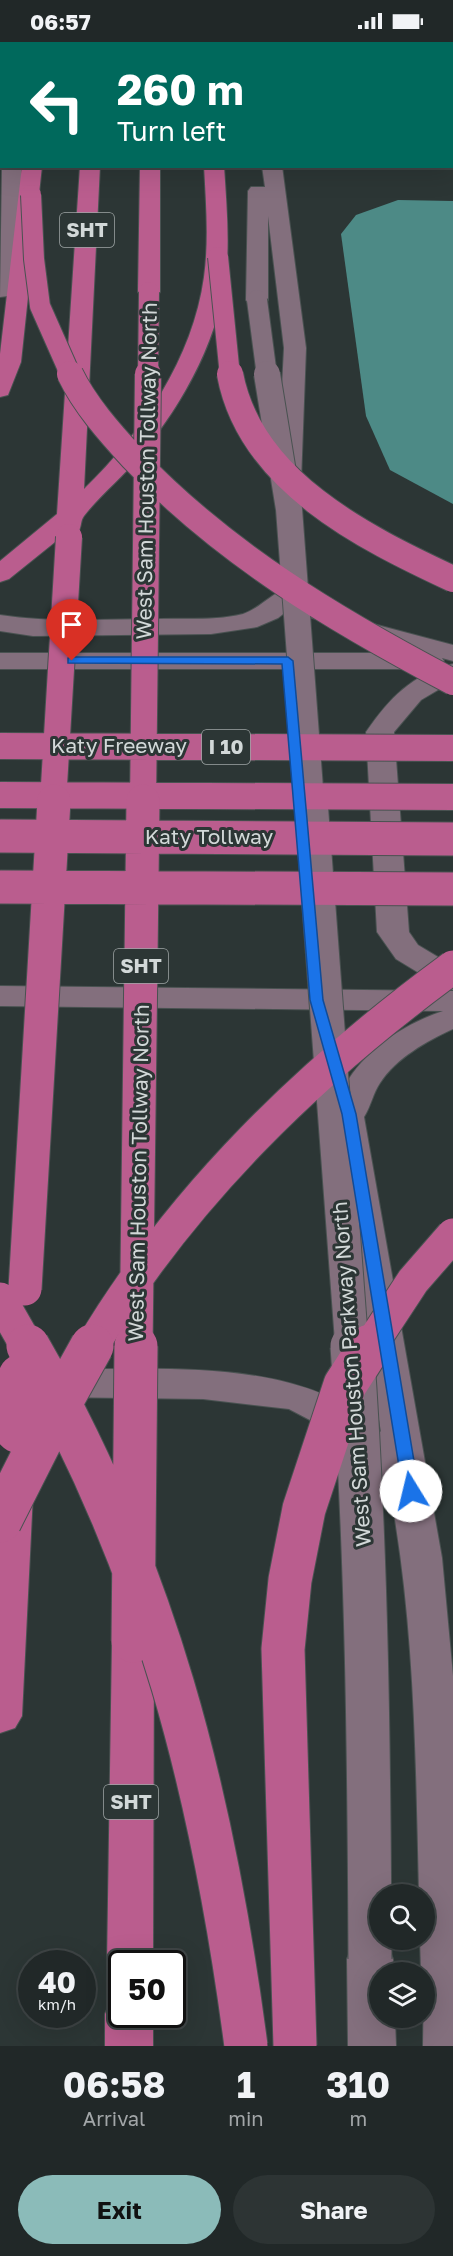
<!DOCTYPE html>
<style>
body{margin:0;font-family:"Golos Text",sans-serif;background:#2d3434;color:#f1f3f6;height:100vh;display:flex;flex-direction:column;font-size:22px;white-space:nowrap}
*{box-sizing:border-box;margin:0}
p{font-size:20px;color:#a2a6a8}
.icon{flex:none;width:33px;height:33px;fill:none;stroke:currentColor;stroke-width:2;stroke-linecap:round;stroke-linejoin:round}
.map{position:relative;height:2004px;overflow:hidden}
.panel{display:flex;flex-direction:column;background:#212828;flex:1}
.panel>*{flex:none}
.banner{position:absolute;left:0px;top:0px;width:453px;height:126px;box-shadow:0 6px 24px #0002,0 0 0 2px #3e4445;background:#00695c;color:#fff;overflow:hidden}
.fabs{position:absolute;left:369px;top:1842px;display:grid;gap:12px}
.fabs a{display:grid;place-items:center;width:66px;height:66px;border-radius:50%;background:#212828;box-shadow:0 6px 24px #0002,0 0 0 2px #3e4445;font-size:30px}
.speed{position:absolute;left:18px;top:1908px;display:flex;gap:12px;font-size:30px;font-weight:700;text-align:center}
.speed>*{display:grid;place-content:center;width:78px;height:78px;border-radius:50%;background:#212828;box-shadow:0 6px 24px #0002,0 0 0 2px #3e4445;line-height:1}
.speed small{font-size:15px;font-weight:400}
.speed .limit{border:3px solid #111;border-radius:9px;background:#fff;color:#111}
.pin{position:absolute;display:grid;place-items:center;width:51px;height:51px;color:#fff;margin:-62px -26px;border-radius:50% 50% 50% 0;rotate:-45deg;box-shadow:0 0 6px #0007}
.pin .icon{rotate:45deg}
.me{position:absolute;width:66px;margin:-33px;rotate:351deg;stroke-linejoin:round;filter:drop-shadow(0 0 4px #0008)}
.turn{display:flex;align-items:center;gap:21px;height:126px;padding:0 18px;font-size:27px}
.turn .icon{width:78px;height:78px;stroke-width:2.5}
.turn b{display:block;font-size:42px;line-height:51px}
.eta{display:flex;justify-content:space-evenly;align-items:center;height:102px;text-align:center}
.eta b{font-size:36px;font-weight:700;line-height:42px}
.action{display:flex;gap:12px;margin-top:auto;padding:12px 18px}
.action a{flex:1;height:69px;border-radius:36px;background:#8bbbb9;color:#111;font-size:24px;font-weight:700;line-height:69px;text-align:center}
.action a+a{background:#2d3434;color:#f1f3f6}
.status{display:flex;justify-content:space-between;align-items:center;height:42px;padding:0 30px;background:#212828;direction:ltr}
.status svg{height:16px;fill:currentColor}
.map>svg:first-child{display:block}
</style>
<div class="status"><b>06:57</b><svg viewBox="0 0 49 12"><path d="M0 12V9h3v3zM5 12V6h3v6zM10 12V3h3v9zM15 12V0h3v12zM26 1h20v11H26zM47 4h2v5h-2z"/></svg></div>
<div class="map">
<svg width="453" height="2004" viewBox="0 0 453 2004">
<rect width="100%" height="100%" fill="#2c3635"/>
<path fill="#4d8a86" d="M 398,158 L 453,159 L 453,462 L 390,428 L 366,374 L 341,192 L 356,173 Z"/>
<g fill="none" stroke-linecap="round" stroke-linejoin="round">
<defs>
<path id="service" d="M 453,0 L 452,3 L 291,1 L 292,0 Z"/>
<path id="secondary" d="M 0,0 L 15,0 L 15,2 L 2,2 L 2,6 Z
M 241,0 L 259,0 L 259,2 L 241,2 Z
M 0,33 L 2,33 L 2,60 L 0,60 Z
M 2,123 L 21,124 L 22,136 L 11,249 L 8,254 L 0,255 Z
M 262,124 L 282,124 L 306,306 L 301,440 L 298,445 L 289,447 L 280,445 L 277,440 L 284,306 L 268,174 L 268,258 L 265,263 L 249,263 L 246,258 L 248,149 L 251,145 L 265,145 Z
M 290,545 L 330,564 L 334,570 L 330,576 L 321,578 L 312,576 L 292,565 L 278,576 L 257,585 L 211,592 L 33,594 L 0,589 L 0,573 C 51,581 104,577 156,577 C 184,576 215,579 243,572 C 261,566 272,550 290,545 Z
M 366,580 L 453,603 L 453,619 L 442,616 L 444,619 L 440,625 L 430,627 L 0,627 L 0,611 L 421,611 L 357,594 L 353,588 L 357,582 Z
M 453,622 L 453,639 L 421,658 L 394,690 L 409,890 L 418,903 L 453,924 L 453,948 L 442,945 L 396,917 L 377,890 L 366,690 C 389,657 412,632 453,622 Z
M 0,944 L 453,949 L 453,987 C 427,999 396,1016 380,1041 C 373,1051 371,1064 364,1075 L 442,1516 L 453,1634 L 453,2004 L 423,2004 L 424,1930 L 421,1930 L 420,1898 L 424,1898 L 424,1852 L 419,1852 C 416,1726 415,1597 394,1472 L 389,1471 L 372,1435 L 353,1410 L 327,1387 L 289,1367 L 203,1357 L 51,1355 L 38,1351 L 32,1341 L 38,1331 L 51,1327 C 155,1329 302,1312 381,1390 L 326,1053 L 331,1045 L 345,1043 C 366,1007 404,982 443,969 L 0,964 Z
M 370,1897 L 387,1903 L 393,1917 L 394,1930 L 380,1930 L 380,1976 L 395,1976 L 396,2004 L 348,2004 L 347,1917 L 353,1903 Z"/>
<path id="motorway" d="M 31,0 L 49,0 L 30,2 Z
M 88,0 L 106,0 L 106,2 L 88,2 Z
M 141,0 L 159,0 L 159,2 L 141,2 Z
M 200,0 L 218,0 L 218,2 L 200,2 Z
M 22,124 L 42,124 L 21,320 L 8,353 L 0,355 L 0,312 Z
M 80,124 L 100,124 L 84,447 C 142,391 193,316 204,235 C 209,198 206,161 204,124 L 224,124 C 226,156 229,189 227,221 C 222,292 185,359 140,414 C 123,435 100,453 84,474 C 80,479 82,485 78,490 L 65,492 L 9,537 L 0,540 L 0,519 L 57,472 Z
M 140,124 L 160,124 L 160,250 L 157,255 L 141,255 L 138,250 Z
M 13,1437 L 27,1442 L 33,1452 L 22,1674 L 15,1686 L 0,1691 L 0,1441 Z
M 133,1583 L 148,1587 L 154,1599 L 153,1922 L 122,1922 L 122,1939 L 113,1936 L 107,1922 L 112,1599 L 118,1587 Z
M 122,1954 L 122,1972 L 153,1972 L 153,2004 L 105,2004 L 105,1972 L 112,1957 Z"/>
</defs>
<use href="#service" stroke="#495251" stroke-width="2"/>
<use href="#secondary" stroke="#495251" stroke-width="2"/>
<use href="#motorway" stroke="#495251" stroke-width="2"/>
<use href="#service" fill="#6b7776" fill-rule="evenodd"/>
<use href="#secondary" fill="#836f7d" fill-rule="evenodd"/>
<use href="#motorway" fill="#ba5d8e" fill-rule="evenodd"/>
<defs>
<path id="secondary-bridge-far3" d="M 257,258 L 267,334"/>
<path id="secondary-bridge-far2" d="M 267,332 L 289,467 L 311,760"/>
<path id="secondary-bridge-far1" d="M 311,759 L 352,1306"/>
<path id="secondary-bridge" d="M 352,1304 C 367,1509 369,1712 370,1917"/>
<path id="motorway-bridge-far3" d="M 31,153 L 34,217 L 40,264 L 71,334
M 218,215 L 230,334
M 148,334 L 149,250"/>
<path id="motorway-bridge-far2" d="M 70,332 C 85,363 110,391 133,416 C 224,512 337,579 453,640
M 230,332 C 250,439 363,495 453,537
M 0,704 L 453,706
M 0,753 L 453,755
M 53,760 L 69,495
M 143,760 L 148,332"/>
<path id="motorway-bridge-far1" d="M 0,794 L 453,797
M 0,845 L 453,847
M 25,1247 L 54,759
M 0,1257 L 28,1306
M 91,1306 C 182,1153 310,1030 453,925
M 136,1306 L 143,759
M 369,1306 L 413,1239 L 453,1193"/>
<path id="motorway-bridge" d="M 28,1304 C 156,1526 213,1752 246,2004
M 17,1389 L 20,1334
M 0,1479 L 52,1376 L 92,1304
M 133,1599 L 136,1304
M 295,2004 L 283,1607 L 290,1538 L 304,1467 L 345,1343 L 370,1304"/>
</defs>
<use href="#secondary-bridge-far3" stroke="#495251" stroke-width="22" stroke-linecap="butt"/>
<use href="#secondary-bridge-far2" stroke="#495251" stroke-width="28" stroke-linecap="butt"/>
<use href="#secondary-bridge-far1" stroke="#495251" stroke-width="35" stroke-linecap="butt"/>
<use href="#secondary-bridge" stroke="#495251" stroke-width="45" stroke-linecap="butt"/>
<use href="#motorway-bridge-far3" stroke="#495251" stroke-width="22" stroke-linecap="butt"/>
<use href="#motorway-bridge-far2" stroke="#495251" stroke-width="28" stroke-linecap="butt"/>
<use href="#motorway-bridge-far1" stroke="#495251" stroke-width="35" stroke-linecap="butt"/>
<use href="#motorway-bridge" stroke="#495251" stroke-width="45" stroke-linecap="butt"/>
<use href="#secondary-bridge-far3" stroke="#836f7d" stroke-width="20"/>
<use href="#secondary-bridge-far2" stroke="#836f7d" stroke-width="26"/>
<use href="#secondary-bridge-far1" stroke="#836f7d" stroke-width="33"/>
<use href="#secondary-bridge" stroke="#836f7d" stroke-width="43"/>
<use href="#motorway-bridge-far3" stroke="#ba5d8e" stroke-width="20"/>
<use href="#motorway-bridge-far2" stroke="#ba5d8e" stroke-width="26"/>
<use href="#motorway-bridge-far1" stroke="#ba5d8e" stroke-width="33"/>
<use href="#motorway-bridge" stroke="#ba5d8e" stroke-width="43"/>
</g>
<path fill="#1a73e8" stroke="#114b97" stroke-width="1.5" d="M 72,615 L 288,615 L 293,619 L 323,958 L 356,1072 L 419,1449 L 417,1453 L 411,1455 L 403,1449 L 342,1072 L 310,958 L 282,622 L 68,621 L 68,616 Z"/>
<g text-anchor="middle" stroke-width="6" stroke-linejoin="round" paint-order="stroke">
<g fill="#2c3635" stroke="#a0a7a7" stroke-width="1.5">
<rect x="60" y="171" width="54" height="34" rx="4.5"/>
<rect x="202" y="688" width="48" height="34" rx="4.5"/>
<rect x="114" y="907" width="54" height="34" rx="4.5"/>
<rect x="104" y="1743" width="54" height="34" rx="4.5"/>
</g>
<g font-size="20" font-weight="bold" fill="#d2d8d8">
<text x="87" y="195">SHT</text>
<text x="226" y="712">I 10</text>
<text x="141" y="931">SHT</text>
<text x="131" y="1767">SHT</text>
</g>
<g font-size="21" fill="#d2d8d8" stroke="#2c3635">
<text transform="translate(147 429) rotate(-89)" y="7">West Sam Houston Tollway North</text>
<text x="119" y="711">Katy Freeway</text>
<text x="209" y="802">Katy Tollway</text>
<text transform="translate(139 1131) rotate(-89)" y="7">West Sam Houston Tollway North</text>
<text transform="translate(352 1332) rotate(-94)" y="7">West Sam Houston Parkway North</text>
</g>
</g>
</svg>
<div class="fabs">
<a><svg class="icon" aria-label="search" viewBox="0 0 24 24"><circle cx="10" cy="10" r="6"/><path d="M15 15l6 6"/></svg></a>
<a><svg class="icon" aria-label="layers" viewBox="0 0 24 24"><path d="M12 4l9 5-9 5-9-5zM3 14l9 5 9-5"/></svg></a>
</div>
<div class="speed"><div>40<small>km/h</small></div><div class="limit">50</div></div>
<div class="pin" style="left:72px;top:619px;background:#d93025"><svg class="icon" aria-label="arrive" viewBox="0 0 24 24"><path d="M6 21V4h12l-3 4 3 4H6"/></svg></div>
<svg class="me" style="left:411px;top:1449px" viewBox="-20 -20 40 40"><circle r="19" fill="#fff"/><path d="M0-13L10 11 0 6-10 11z" fill="#1a73e8"/></svg>
<div class="banner">
<div class="turn"><svg class="icon" aria-label="left" viewBox="0 0 24 24"><path d="M17 20v-9H6M10 6l-5 5 5 5"/></svg><div><b>260 m</b>Turn left</div></div>
</div>
</div>
<section class="panel">
<div class="eta">
<div><b>06:58</b><p>Arrival</p></div>
<div><b>1</b><p>min</p></div>
<div><b>310</b><p>m</p></div>
</div>
<div class="action"><a>Exit</a><a>Share</a></div>
</section>
